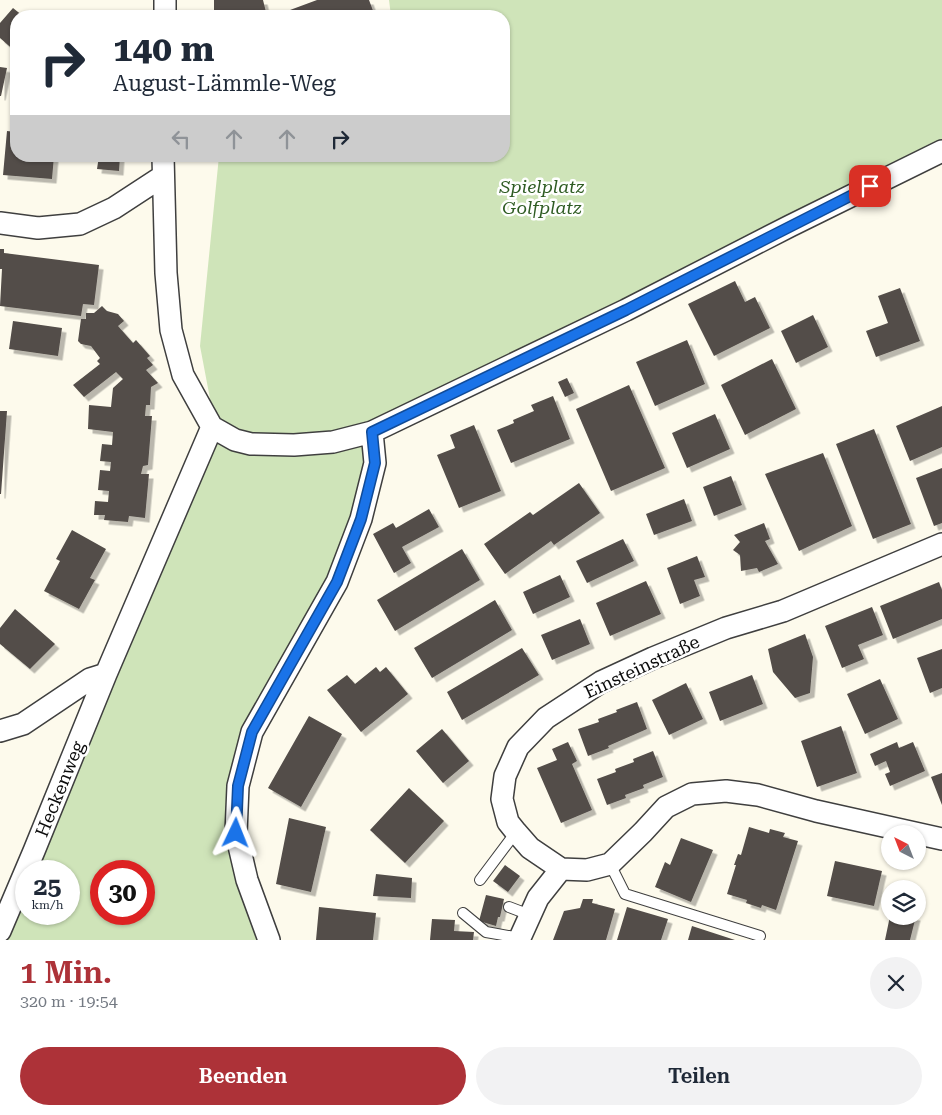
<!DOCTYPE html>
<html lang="de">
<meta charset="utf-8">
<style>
body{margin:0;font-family:"Roboto Serif",serif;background:#f2f2f3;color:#1f2937;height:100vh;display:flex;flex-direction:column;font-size:19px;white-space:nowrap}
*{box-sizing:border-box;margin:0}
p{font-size:16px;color:#747a83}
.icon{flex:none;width:28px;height:28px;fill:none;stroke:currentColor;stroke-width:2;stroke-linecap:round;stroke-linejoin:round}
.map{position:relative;height:940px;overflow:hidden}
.panel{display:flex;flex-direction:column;background:#fff;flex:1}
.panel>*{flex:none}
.guide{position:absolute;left:10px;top:10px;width:500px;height:152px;border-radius:20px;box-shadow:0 1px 4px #0004;background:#fff;color:#1f2937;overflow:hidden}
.needle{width:32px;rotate:318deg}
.buttons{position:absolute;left:881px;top:825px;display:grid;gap:10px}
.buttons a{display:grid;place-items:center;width:45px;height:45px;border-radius:50%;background:#fff;box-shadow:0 1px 4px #0004;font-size:25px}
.speed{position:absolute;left:15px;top:860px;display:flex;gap:10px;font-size:25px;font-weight:700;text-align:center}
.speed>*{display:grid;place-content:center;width:65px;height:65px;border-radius:50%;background:#fff;box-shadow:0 1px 4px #0004;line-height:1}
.speed small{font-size:12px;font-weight:400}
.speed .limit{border:8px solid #d22;background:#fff;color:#111}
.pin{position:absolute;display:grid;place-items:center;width:42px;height:42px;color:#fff;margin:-21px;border-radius:10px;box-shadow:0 2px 8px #0006}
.me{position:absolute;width:55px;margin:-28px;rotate:2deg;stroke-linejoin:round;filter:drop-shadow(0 0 4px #0008)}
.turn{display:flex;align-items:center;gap:18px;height:105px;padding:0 20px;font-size:22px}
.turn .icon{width:65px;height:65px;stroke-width:2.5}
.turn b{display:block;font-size:35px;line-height:42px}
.lanes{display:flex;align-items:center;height:48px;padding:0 20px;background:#0003;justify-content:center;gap:25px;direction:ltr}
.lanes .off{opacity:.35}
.round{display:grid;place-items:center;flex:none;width:52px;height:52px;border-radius:26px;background:#f2f2f3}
.headline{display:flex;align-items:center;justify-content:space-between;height:85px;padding:0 20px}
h1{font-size:30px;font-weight:600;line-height:38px;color:#ad3238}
.button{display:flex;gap:10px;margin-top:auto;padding:10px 20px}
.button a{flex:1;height:58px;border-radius:30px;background:#ad3238;color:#fff;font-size:20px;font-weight:600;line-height:58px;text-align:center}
.button a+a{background:#f2f2f3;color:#1f2937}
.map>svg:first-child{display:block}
</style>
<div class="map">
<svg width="942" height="940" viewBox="0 0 942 940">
<defs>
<filter id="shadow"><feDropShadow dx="4.5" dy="4.5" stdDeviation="0" flood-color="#0004"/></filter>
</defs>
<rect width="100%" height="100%" fill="#fdfaec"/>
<path fill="#cfe4b9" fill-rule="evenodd" d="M 389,0 L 942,0 L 942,151 L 372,432 L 361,519 L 252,732 L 236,833 L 269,940 L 0,940 L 26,871 L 26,914 L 69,914 L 69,871 L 26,871 L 211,404 L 200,346 L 219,156 L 504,156 L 504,16 L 391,16 ZM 101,871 L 144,871 L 144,914 L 101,914 Z"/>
<path fill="#534d49" filter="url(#shadow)" d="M 214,0 L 263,0 L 267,16 L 214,16 Z
M 317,0 L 369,0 L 375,16 L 292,16 L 290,10 Z
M 13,8 L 23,16 L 16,16 L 16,52 L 0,38 L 0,23 Z
M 0,67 L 7,68 L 1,96 L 0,96 Z
M 7,131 L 16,132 L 16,156 L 54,156 L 52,179 L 3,175 Z
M 99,156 L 120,156 L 119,171 L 97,169 Z
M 0,249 L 4,249 L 4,253 L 99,265 L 94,305 L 83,304 L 81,316 L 0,306 L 2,269 L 0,269 Z
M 735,281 L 745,302 L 755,297 L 770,328 L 714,356 L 688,304 Z
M 900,288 L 920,341 L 876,357 L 866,331 L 888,323 L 878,296 Z
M 102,306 L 107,311 L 118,314 L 124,321 L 118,326 L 133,343 L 136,340 L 150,356 L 147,358 L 153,365 L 146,370 L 158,383 L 151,387 L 150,405 L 146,405 L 145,416 L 152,416 L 148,465 L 143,466 L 141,474 L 149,474 L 145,518 L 129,516 L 128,522 L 104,520 L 105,515 L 94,515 L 95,501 L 108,502 L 109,491 L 98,490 L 100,470 L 110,471 L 111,462 L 100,461 L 102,444 L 112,445 L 113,432 L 88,429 L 89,405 L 111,407 L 113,388 L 123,379 L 116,372 L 84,397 L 73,385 L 100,364 L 97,361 L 100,358 L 91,346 L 81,344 L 78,341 L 81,319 L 86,319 L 86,313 L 94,313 Z
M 813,315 L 828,347 L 796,363 L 781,331 Z
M 13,321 L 62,328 L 58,356 L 9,349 Z
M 687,340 L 705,384 L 655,406 L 636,362 Z
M 772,359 L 796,409 L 745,435 L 721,385 Z
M 567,378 L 574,393 L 565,397 L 558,382 Z
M 629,385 L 665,468 L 611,491 L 576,409 Z
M 553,396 L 570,439 L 511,463 L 497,430 L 514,423 L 513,420 L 534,411 L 531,405 Z
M 942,406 L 942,447 L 910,461 L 896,426 Z
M 0,411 L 7,411 L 1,494 L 0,494 Z
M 715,414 L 730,449 L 687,468 L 672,433 Z
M 474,425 L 501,491 L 459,508 L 437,455 L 455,448 L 450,435 Z
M 874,429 L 911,524 L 873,539 L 836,444 Z
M 823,453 L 852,526 L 799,551 L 765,474 Z
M 942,468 L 942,523 L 934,526 L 916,478 Z
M 731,476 L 742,505 L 714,516 L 703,487 Z
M 579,483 L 600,513 L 554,545 L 551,541 L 505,574 L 484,544 L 530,512 L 533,515 Z
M 684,499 L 692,521 L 654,535 L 646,514 Z
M 429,509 L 439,527 L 402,547 L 411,563 L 394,573 L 373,534 L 393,523 L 396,528 Z
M 764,523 L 770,539 L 765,541 L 778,564 L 759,572 L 757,568 L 741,571 L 740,555 L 733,550 L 740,542 L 734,535 Z
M 72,530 L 106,549 L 90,578 L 95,580 L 79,609 L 44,591 L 60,561 L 56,559 Z
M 623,539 L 634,561 L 587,583 L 576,561 Z
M 462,549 L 480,580 L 395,631 L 377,600 Z
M 697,556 L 705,577 L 694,580 L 700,596 L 680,604 L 667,568 Z
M 560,575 L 570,597 L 533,614 L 523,592 Z
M 646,581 L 661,614 L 610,636 L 596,603 Z
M 939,582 L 942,590 L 942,619 L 893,639 L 880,606 Z
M 495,600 L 512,630 L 432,678 L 414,648 Z
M 872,607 L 883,635 L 858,645 L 864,659 L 842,668 L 825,626 Z
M 15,609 L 55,644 L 30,669 L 0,644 L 0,628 Z
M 580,619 L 590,644 L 552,660 L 541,635 Z
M 805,634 L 813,657 L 810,693 L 795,698 L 773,672 L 768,649 Z
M 522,648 L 539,675 L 462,720 L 447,692 Z
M 942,649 L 942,688 L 930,693 L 917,658 Z
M 376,667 L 380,672 L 386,667 L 408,694 L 361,732 L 327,690 L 347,675 L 355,684 Z
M 752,675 L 763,704 L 720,721 L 709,692 Z
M 880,679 L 898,719 L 865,734 L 847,694 Z
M 686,683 L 703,719 L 669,735 L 652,700 Z
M 637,702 L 647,729 L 608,746 L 609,748 L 588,756 L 578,729 L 599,722 L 598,719 L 617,712 L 616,710 Z
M 309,716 L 342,734 L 301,807 L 268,788 Z
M 841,726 L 857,773 L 817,787 L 801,741 Z
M 442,729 L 469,761 L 443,783 L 416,751 Z
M 568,742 L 577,761 L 572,764 L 592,810 L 561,823 L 537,768 L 557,760 L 552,749 Z
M 897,742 L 899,748 L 913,742 L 925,771 L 890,786 L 885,774 L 890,772 L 886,761 L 875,766 L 870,754 Z
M 653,751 L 663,777 L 643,785 L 644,788 L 625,795 L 626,798 L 607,805 L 597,779 L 616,772 L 615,769 L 634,762 L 633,759 Z
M 942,773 L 942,805 L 931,777 Z
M 409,788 L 444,821 L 405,863 L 370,830 Z
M 289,818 L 326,827 L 311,892 L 276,884 Z
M 749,827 L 769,833 L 770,829 L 785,833 L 783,837 L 798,841 L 776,910 L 762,905 L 761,908 L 746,903 L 747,900 L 727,894 L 736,865 L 734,865 L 738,854 L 741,855 Z
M 681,838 L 713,850 L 691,902 L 655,887 L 665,862 L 670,865 Z
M 835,861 L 882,871 L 874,906 L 827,896 Z
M 505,865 L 520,876 L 508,892 L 493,881 Z
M 376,874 L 412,878 L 411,898 L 373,896 Z
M 486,895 L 504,899 L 500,917 L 498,917 L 496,926 L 479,921 Z
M 583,899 L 593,899 L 592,903 L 615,909 L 606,940 L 553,940 L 564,911 L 580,908 Z
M 319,907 L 376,913 L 373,940 L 316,940 Z
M 627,907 L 668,919 L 661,940 L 617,940 Z
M 890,916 L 916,916 L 910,940 L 885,940 Z
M 432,919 L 455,920 L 454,931 L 474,932 L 473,940 L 430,940 Z
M 692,926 L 735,940 L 688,940 Z"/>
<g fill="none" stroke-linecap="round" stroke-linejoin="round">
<defs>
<path id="lane" d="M 610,864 L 625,894 L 760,936
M 480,880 L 516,832
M 509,907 L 530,915
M 463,913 L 486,932 L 520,938"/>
<path id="street" d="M 165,16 L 165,0
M 163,156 L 166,273 L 171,330 L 183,375 L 212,427 L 235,440 L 251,444 L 294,445 L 333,442 L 372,432 L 626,310 L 790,226 L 942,151
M 0,223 L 38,228 L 80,224 L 114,208 L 163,176
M 942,544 L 783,611 L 726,628 L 653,658 L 601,682 L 546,718 L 518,747 L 505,776 L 502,799 L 508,822 L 516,832 L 530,848 L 561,869 L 587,870 L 610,864 L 643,832 L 666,807 L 692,794 L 726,791 L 758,795 L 816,811 L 942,839
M 0,731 L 23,724 L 90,679 L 106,674
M 0,931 L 34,851 L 106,674 L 212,427
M 269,940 L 247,880 L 236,833 L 238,786 L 252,732 L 337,582 L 361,519 L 375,463 L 372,432
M 519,940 L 538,898 L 561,869"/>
</defs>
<use href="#lane" stroke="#3f3f3f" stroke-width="12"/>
<use href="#street" stroke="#3f3f3f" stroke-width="24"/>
<use href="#lane" stroke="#fff" stroke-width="10"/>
<use href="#street" stroke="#fff" stroke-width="21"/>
</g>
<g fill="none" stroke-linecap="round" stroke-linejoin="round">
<defs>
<path id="route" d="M 236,833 L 238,786 L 252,732 L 337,582 L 361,519 L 375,463 L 372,432 L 626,310 L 870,186"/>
</defs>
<use href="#route" stroke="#114b97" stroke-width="12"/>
<use href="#route" stroke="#1a73e8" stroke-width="9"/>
</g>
<g text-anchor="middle" stroke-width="5" stroke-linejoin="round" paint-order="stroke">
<g font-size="18" font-style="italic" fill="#2f5c23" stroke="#fff">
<text x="542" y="193">Spielplatz<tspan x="542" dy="21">Golfplatz</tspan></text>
</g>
<g font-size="18" fill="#0c0c0c" stroke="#fff">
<text transform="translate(642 667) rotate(-25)" y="6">Einsteinstraße</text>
<text transform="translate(60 789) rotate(-68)" y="6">Heckenweg</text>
</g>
</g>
</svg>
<div class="buttons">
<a><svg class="needle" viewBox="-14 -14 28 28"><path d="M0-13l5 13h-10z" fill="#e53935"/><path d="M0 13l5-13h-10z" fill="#747a83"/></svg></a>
<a><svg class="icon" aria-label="layers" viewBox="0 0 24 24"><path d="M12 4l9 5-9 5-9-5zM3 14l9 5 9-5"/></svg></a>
</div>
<div class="speed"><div>25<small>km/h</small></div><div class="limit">30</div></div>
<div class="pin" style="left:870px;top:186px;background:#d93025"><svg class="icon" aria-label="arrive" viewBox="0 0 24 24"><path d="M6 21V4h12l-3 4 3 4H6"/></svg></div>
<svg class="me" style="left:236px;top:833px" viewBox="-20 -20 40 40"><path d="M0-17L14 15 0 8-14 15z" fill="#1a73e8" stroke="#fff" stroke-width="4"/></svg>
<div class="guide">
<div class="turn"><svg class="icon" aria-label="right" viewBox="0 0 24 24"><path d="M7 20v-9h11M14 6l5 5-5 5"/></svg><div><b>140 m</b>August-Lämmle-Weg</div></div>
<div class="lanes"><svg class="icon off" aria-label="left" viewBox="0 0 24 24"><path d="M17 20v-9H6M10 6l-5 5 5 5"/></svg><svg class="icon off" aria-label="ahead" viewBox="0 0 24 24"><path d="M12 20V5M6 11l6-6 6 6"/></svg><svg class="icon off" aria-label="ahead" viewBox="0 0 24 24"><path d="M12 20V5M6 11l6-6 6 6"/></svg><svg class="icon" aria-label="right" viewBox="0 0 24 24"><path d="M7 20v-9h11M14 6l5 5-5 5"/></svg></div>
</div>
</div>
<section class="panel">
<div class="headline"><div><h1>1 Min.</h1><p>320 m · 19:54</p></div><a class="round"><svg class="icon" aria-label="close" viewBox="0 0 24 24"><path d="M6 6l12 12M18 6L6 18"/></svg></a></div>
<div class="button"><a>Beenden</a><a>Teilen</a></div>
</section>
